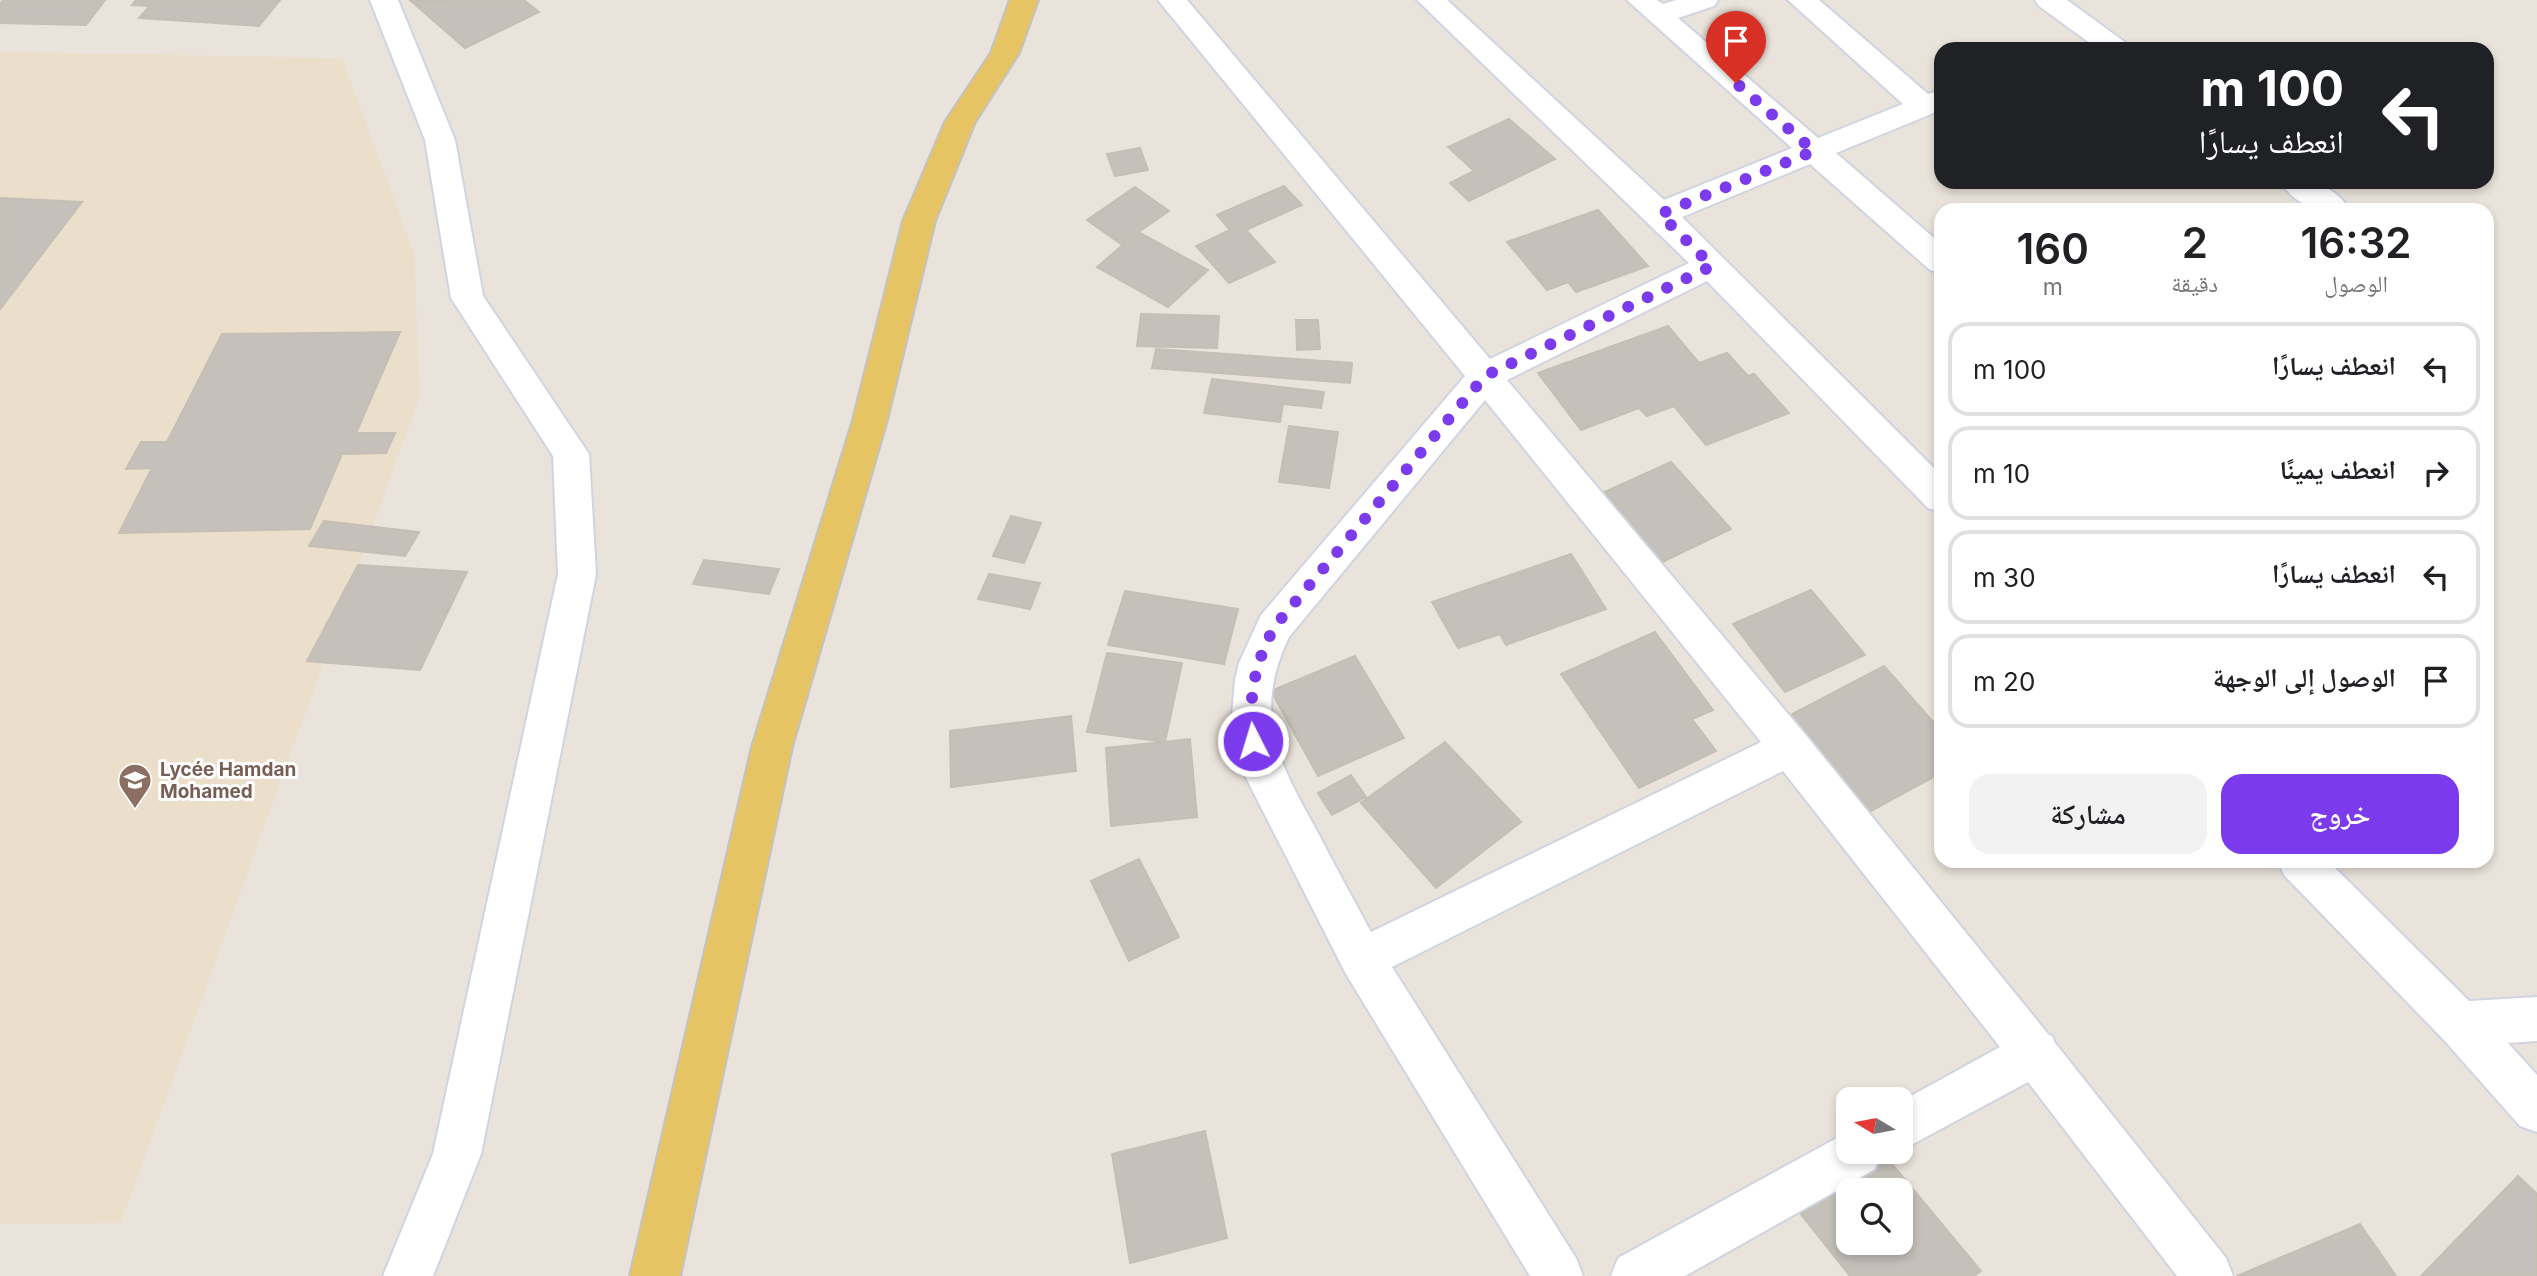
<!DOCTYPE html>
<html lang="ar">
<meta charset="utf-8">
<style>
body{margin:0;font-family:Inter,"Noto Naskh Arabic",sans-serif;background:#f2f2f2;color:#202124;direction:rtl;height:100vh;display:flex;flex-direction:column;font-size:26px;white-space:nowrap}
*{box-sizing:border-box;margin:0}
p{font-size:23px;color:#757577}
.icon{flex:none;width:38px;height:38px;fill:none;stroke:currentColor;stroke-width:2;stroke-linecap:round;stroke-linejoin:round}
.map{position:relative;flex:1;overflow:hidden;direction:ltr}
.sheet{position:absolute;left:1934px;top:203px;width:560px;height:665px;display:flex;flex-direction:column;background:#fff;border-radius:21px;box-shadow:0 4px 10px #0003;direction:rtl}
.sheet>*{flex:none}
.guide{position:absolute;left:1934px;top:42px;width:560px;height:147px;border-radius:21px;box-shadow:0 4px 10px #0003;direction:rtl;background:#202124;color:#fff;overflow:hidden}
.needle{width:46px;rotate:280deg}
.tools{position:absolute;left:1836px;top:1087px;display:grid;gap:14px}
.tools a{display:grid;place-items:center;width:77px;height:77px;border-radius:14px;background:#fff;box-shadow:0 4px 10px #0003;font-size:35px}
.pin{position:absolute;display:grid;place-items:center;width:60px;height:60px;color:#fff;margin:-72px -30px;border-radius:50% 50% 50% 0;rotate:-45deg;box-shadow:0 0 7px #0007}
.pin .icon{rotate:45deg}
.me{position:absolute;width:77px;margin:-38px;rotate:355deg;stroke-linejoin:round;filter:drop-shadow(0 0 5px #0008)}
.turn{display:flex;align-items:center;gap:24px;height:147px;padding:0 35px;font-size:32px}
.turn .icon{width:91px;height:91px;stroke-width:2.5}
.turn b{display:block;font-size:49px;line-height:60px}
.eta{display:flex;justify-content:space-evenly;align-items:center;height:119px;text-align:center}
.eta b{font-size:42px;font-weight:600;line-height:49px}
.action{display:flex;gap:14px;margin-top:auto;padding:14px 35px}
.action a{flex:1;height:80px;border-radius:21px;background:#7c3aed;color:#fff;font-size:28px;font-weight:600;line-height:80px;text-align:center}
.action a+a{background:#f2f2f2;color:#202124}
ul{padding:0;list-style:none}
li{display:flex;align-items:center;gap:21px;height:94px;margin:0 14px 10px;padding:0 21px;border:4px solid #e0e0e0;border-radius:21px}
li div{flex:1}
li b{display:block;font-size:26px}
li em{font-style:normal}
.map>svg:first-child{display:block}
</style>
<div class="map">
<svg width="2537" height="1276" viewBox="0 0 2537 1276">
<rect width="100%" height="100%" fill="#eae3db"/>
<path fill="#ebdfcb" d="M 0,52 L 342,58 L 414,253 L 420,396 L 121,1223 L 0,1224 Z"/>
<path fill="#c5c0ba" stroke="#c5beb5" stroke-width="2" fill-rule="evenodd" d="M 3,0 L 105,0 L 86,25 L 0,23 L 0,4 Z
M 136,0 L 280,0 L 259,26 L 139,18 L 150,6 L 132,5 Z
M 524,0 L 539,12 L 465,48 L 411,1 Z
M 1509,119 L 1555,159 L 1469,201 L 1450,183 L 1474,171 L 1448,147 Z
M 1140,148 L 1148,170 L 1115,176 L 1107,154 Z
M 1284,186 L 1302,205 L 1246,230 L 1275,262 L 1229,283 L 1196,246 L 1230,230 L 1217,215 Z
M 1135,187 L 1169,211 L 1121,244 L 1087,220 Z
M 0,198 L 82,202 L 0,309 Z
M 1598,210 L 1648,266 L 1576,292 L 1568,282 L 1547,290 L 1507,242 Z
M 1138,232 L 1208,270 L 1168,307 L 1097,267 Z
M 1141,314 L 1219,316 L 1217,348 L 1137,346 Z
M 1296,320 L 1318,320 L 1320,349 L 1297,350 Z
M 1668,326 L 1699,363 L 1727,353 L 1748,376 L 1754,374 L 1789,413 L 1706,445 L 1674,406 L 1647,416 L 1639,408 L 1581,430 L 1538,373 Z
M 400,332 L 356,433 L 395,433 L 386,453 L 342,454 L 310,529 L 119,533 L 152,468 L 126,469 L 141,442 L 167,442 L 222,334 Z
M 1156,349 L 1352,363 L 1350,383 L 1152,368 Z
M 1212,379 L 1324,392 L 1321,408 L 1283,404 L 1280,422 L 1204,413 Z
M 1289,426 L 1338,432 L 1329,488 L 1279,482 Z
M 1671,462 L 1731,529 L 1650,568 L 1591,498 Z
M 1011,516 L 1041,523 L 1024,563 L 993,556 Z
M 324,521 L 419,532 L 405,556 L 309,546 Z
M 1571,554 L 1606,609 L 1506,645 L 1500,634 L 1458,648 L 1432,602 Z
M 704,560 L 779,569 L 769,594 L 693,584 Z
M 358,565 L 467,572 L 420,670 L 307,661 Z
M 989,574 L 1040,583 L 1030,609 L 978,599 Z
M 1811,590 L 1865,655 L 1785,692 L 1733,624 Z
M 1125,591 L 1238,609 L 1224,664 L 1108,645 Z
M 1655,632 L 1713,710 L 1692,719 L 1716,751 L 1639,788 L 1561,674 Z
M 1107,653 L 1182,663 L 1165,742 L 1087,732 Z
M 1355,656 L 1404,738 L 1318,776 L 1271,691 Z
M 1884,666 L 1941,731 L 1941,773 L 1858,818 L 1779,721 Z
M 1071,716 L 1076,771 L 951,787 L 950,731 Z
M 1190,739 L 1197,817 L 1111,826 L 1106,748 Z
M 1445,742 L 1521,822 L 1436,888 L 1361,803 Z
M 1351,775 L 1366,797 L 1332,815 L 1318,793 Z
M 1139,859 L 1179,937 L 1129,961 L 1091,881 Z
M 1205,1131 L 1227,1238 L 1130,1263 L 1112,1154 Z
M 1869,1152 L 1882,1152 L 1981,1271 L 1974,1276 L 1850,1276 L 1796,1208 ZM 1848,1190 L 1900,1190 L 1900,1242 L 1848,1242 Z
M 2518,1176 L 2537,1194 L 2537,1276 L 2421,1276 Z
M 2360,1224 L 2396,1276 L 2237,1276 Z"/>
<g fill="none" stroke-linecap="round" stroke-linejoin="round">
<defs>
<path id="minor" d="M 370,0 L 398,0 L 455,140 L 483,296 L 589,454 L 596,574 L 481,1154 L 433,1276 L 383,1276 L 433,1154 L 558,574 L 553,456 L 451,298 L 425,140 Z
M 1158,0 L 1187,0 L 1490,359 L 1689,263 L 1417,0 L 1447,0 L 1664,200 L 1792,148 L 1627,0 L 1657,0 L 1663,4 L 1676,0 L 1718,0 L 1714,6 L 1678,18 L 1818,138 L 1903,104 L 1788,0 L 1819,0 L 1928,94 L 1941,90 L 1941,110 L 1836,153 L 1941,244 L 1941,273 L 1930,270 L 1810,164 L 1682,217 L 1941,475 L 1941,512 L 1928,508 L 1707,281 L 1507,380 L 1805,734 L 2048,1034 L 2052,1036 L 2055,1043 L 2226,1258 L 2233,1276 L 2177,1276 L 2028,1082 L 1900,1151 L 1900,1102 L 2000,1047 L 1783,771 L 1392,967 L 1576,1258 L 1583,1276 L 1530,1276 L 1346,974 L 1243,772 L 1232,715 L 1235,680 L 1239,663 L 1261,615 L 1465,376 ZM 1485,400 L 1761,742 L 1371,932 C 1353,899 1335,866 1318,833 C 1280,764 1251,716 1289,637 Z
M 2035,0 L 2067,0 L 2126,43 L 2130,49 L 2098,49 L 2039,6 Z
M 2281,182 C 2310,182 2332,182 2350,210 C 2320,210 2298,210 2281,182 Z
M 2278,861 L 2328,861 L 2469,1001 L 2537,997 L 2537,1041 L 2508,1043 L 2537,1075 L 2537,1132 L 2520,1126 L 2444,1040 L 2284,875 Z
M 1848,1132 L 1848,1152 L 1882,1152 L 1875,1169 L 1685,1276 L 1611,1276 L 1618,1258 Z"/>
<path id="major" d="M 1010,0 L 1038,0 L 1019,53 L 975,122 L 935,221 L 887,420 L 792,747 L 680,1276 L 630,1276 L 752,747 L 853,420 L 903,221 L 945,122 L 991,53 Z"/>
</defs>
<use href="#minor" stroke="#d0d4e0" stroke-width="4"/>
<use href="#major" stroke="#c3c3c3" stroke-width="4"/>
<use href="#minor" fill="#fff" fill-rule="evenodd"/>
<use href="#major" fill="#e6c363" fill-rule="evenodd"/>
</g>
<g fill="none" stroke-linecap="round" stroke-linejoin="round">
<path stroke="#7c3aed" stroke-width="12" stroke-dasharray="0 21.6" d="M 1253,741 C 1248,698 1254,664 1275,626 L 1485,376 L 1712,266 L 1660,214 L 1814,151 L 1736,83"/>
</g>
<defs>
<symbol id="school-pin" viewBox="-11 -11 22 30"><path d="M0 17L-7.5 6A9.5 9.5 0 1 1 7.5 6Z" fill="#8d6e63" stroke="#fff"/><path d="M0-5L7-2L0 1L-7-2ZM-4 1L0 2.5L4 1V4Q0 6-4 4Z" fill="#fff"/></symbol>
</defs>
<g fill-rule="evenodd">
<use href="#school-pin" x="116" y="761" width="38" height="52"/>
</g>
<g text-anchor="middle" stroke-width="6" stroke-linejoin="round" paint-order="stroke">
<g font-size="19" font-weight="bold" fill="#785e54" stroke="#fff" text-anchor="start">
<text x="160" y="776">Lycée Hamdan<tspan x="160" dy="22">Mohamed</tspan></text>
</g>
</g>
</svg>
<div class="tools">
<a><svg class="needle" viewBox="-14 -14 28 28"><path d="M0-13l5 13h-10z" fill="#e53935"/><path d="M0 13l5-13h-10z" fill="#757577"/></svg></a>
<a><svg class="icon" aria-label="search" viewBox="0 0 24 24"><circle cx="10" cy="10" r="6"/><path d="M15 15l6 6"/></svg></a>
</div>
<div class="pin" style="left:1736px;top:83px;background:#d93025"><svg class="icon" aria-label="arrive" viewBox="0 0 24 24"><path d="M6 21V4h12l-3 4 3 4H6"/></svg></div>
<svg class="me" style="left:1253px;top:741px" viewBox="-20 -20 40 40"><circle r="17" fill="#7c3aed" stroke="#fff" stroke-width="3"/><path d="M0-11L8 9 0 5-8 9z" fill="#fff"/></svg>
<div class="guide">
<div class="turn"><svg class="icon" aria-label="left" viewBox="0 0 24 24"><path d="M17 20v-9H6M10 6l-5 5 5 5"/></svg><div><b>100 m</b>انعطف يسارًا</div></div>
</div>
<section class="sheet">
<div class="eta">
<div><b>16:32</b><p>الوصول</p></div>
<div><b>2</b><p>دقيقة</p></div>
<div><b>160</b><p>m</p></div>
</div>
<ul>
<li><svg class="icon" aria-label="left" viewBox="0 0 24 24"><path d="M17 20v-9H6M10 6l-5 5 5 5"/></svg><div><b>انعطف يسارًا</b></div><em>100 m</em></li>
<li><svg class="icon" aria-label="right" viewBox="0 0 24 24"><path d="M7 20v-9h11M14 6l5 5-5 5"/></svg><div><b>انعطف يمينًا</b></div><em>10 m</em></li>
<li><svg class="icon" aria-label="left" viewBox="0 0 24 24"><path d="M17 20v-9H6M10 6l-5 5 5 5"/></svg><div><b>انعطف يسارًا</b></div><em>30 m</em></li>
<li><svg class="icon" aria-label="arrive" viewBox="0 0 24 24"><path d="M6 21V4h12l-3 4 3 4H6"/></svg><div><b>الوصول إلى الوجهة</b></div><em>20 m</em></li>
</ul>
<div class="action"><a>خروج</a><a>مشاركة</a></div>
</section>
</div>
